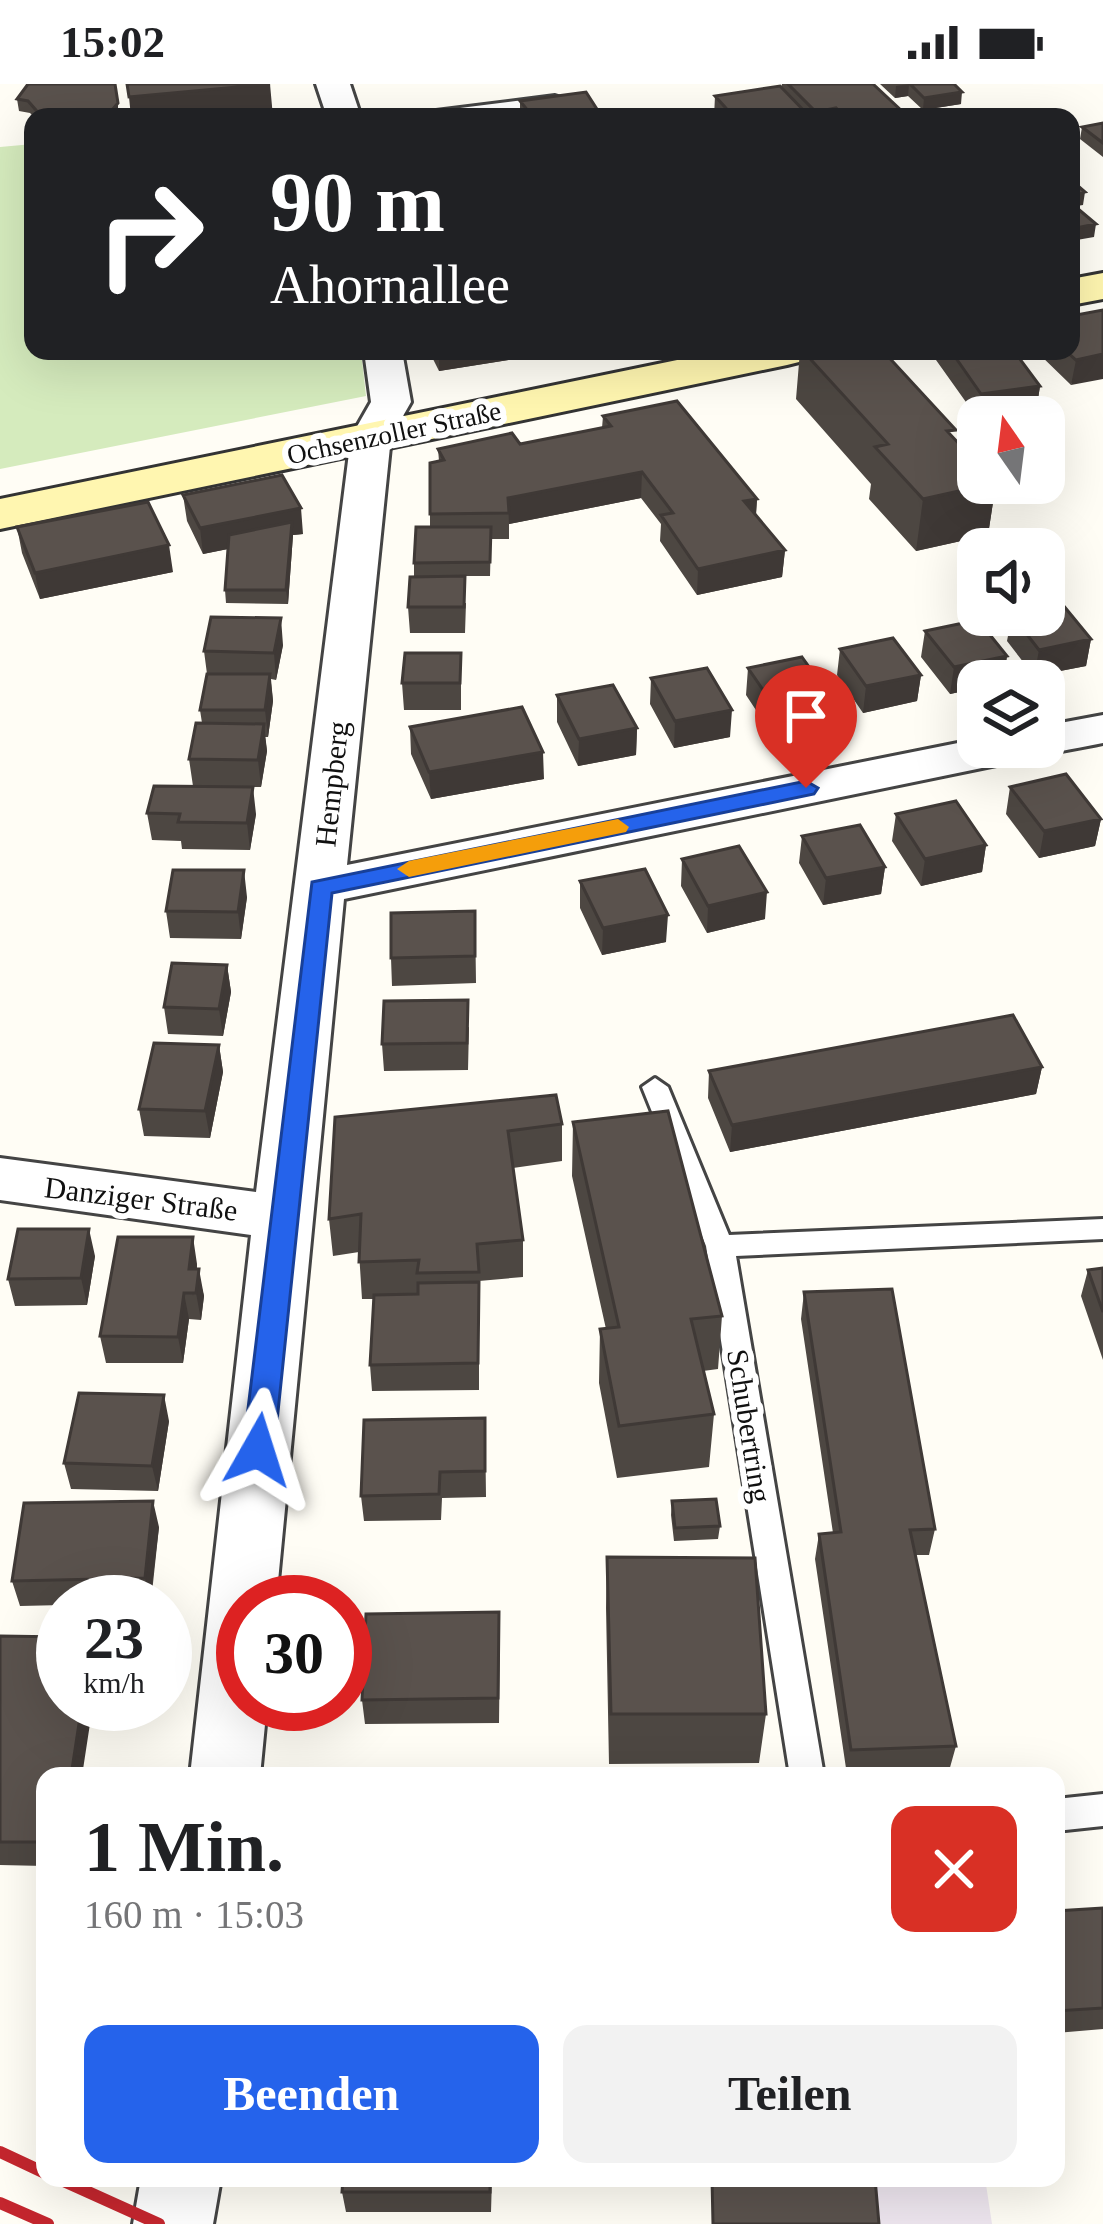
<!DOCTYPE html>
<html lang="de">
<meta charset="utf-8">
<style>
body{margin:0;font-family:"Times New Roman",serif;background:#f2f2f2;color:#202124;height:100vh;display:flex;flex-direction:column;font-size:45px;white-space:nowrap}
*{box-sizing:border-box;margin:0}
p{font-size:39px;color:#757577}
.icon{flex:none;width:66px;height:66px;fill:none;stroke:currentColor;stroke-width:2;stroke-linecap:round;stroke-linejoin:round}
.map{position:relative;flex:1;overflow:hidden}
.panel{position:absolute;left:36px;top:1683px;width:1029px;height:420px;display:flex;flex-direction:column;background:#fff;border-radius:24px;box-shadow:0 12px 48px #0002}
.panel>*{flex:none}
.top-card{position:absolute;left:24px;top:24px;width:1056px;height:252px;border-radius:24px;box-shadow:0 12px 48px #0002;background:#202124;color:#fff;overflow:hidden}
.needle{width:78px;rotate:346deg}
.fabs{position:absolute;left:957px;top:312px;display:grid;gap:24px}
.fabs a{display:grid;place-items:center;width:108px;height:108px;border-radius:24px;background:#fff;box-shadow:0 12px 48px #0002;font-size:60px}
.speed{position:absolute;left:36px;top:1491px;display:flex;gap:24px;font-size:60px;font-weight:700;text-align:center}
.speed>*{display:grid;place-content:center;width:156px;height:156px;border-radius:50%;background:#fff;box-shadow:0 12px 48px #0002;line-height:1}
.speed small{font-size:30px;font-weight:400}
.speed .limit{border:18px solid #d22;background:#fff;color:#111}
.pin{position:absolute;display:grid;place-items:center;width:102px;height:102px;color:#fff;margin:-123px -51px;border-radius:50% 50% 50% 0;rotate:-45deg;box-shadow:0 0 12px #0007}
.pin .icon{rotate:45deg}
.me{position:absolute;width:132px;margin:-66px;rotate:6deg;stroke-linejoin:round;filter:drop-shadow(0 0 9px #0008)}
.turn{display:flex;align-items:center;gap:42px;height:252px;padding:0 48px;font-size:54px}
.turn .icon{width:156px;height:156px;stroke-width:2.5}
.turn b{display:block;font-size:84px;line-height:102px}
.round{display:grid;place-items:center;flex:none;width:126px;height:126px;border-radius:24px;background:#f2f2f2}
.headline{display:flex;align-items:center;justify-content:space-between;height:204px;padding:0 48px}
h1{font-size:72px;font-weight:600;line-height:90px}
.cta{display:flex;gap:24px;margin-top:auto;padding:24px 48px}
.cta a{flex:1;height:138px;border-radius:24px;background:#2563eb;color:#fff;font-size:48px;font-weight:600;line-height:138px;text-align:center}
.cta a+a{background:#f2f2f2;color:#202124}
.status{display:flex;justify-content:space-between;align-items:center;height:84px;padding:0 60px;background:#fff;direction:ltr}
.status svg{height:33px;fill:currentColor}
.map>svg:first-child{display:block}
</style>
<div class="status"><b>15:02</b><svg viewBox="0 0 49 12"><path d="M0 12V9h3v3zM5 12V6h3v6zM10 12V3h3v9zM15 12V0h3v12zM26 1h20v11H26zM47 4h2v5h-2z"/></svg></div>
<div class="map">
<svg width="1103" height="2140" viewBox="0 0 1103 2140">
<rect width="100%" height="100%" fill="#fffdf5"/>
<path fill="#eee6ef" d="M 871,2094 L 985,2094 L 992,2140 L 875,2140 Z"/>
<path fill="#d5ebbd" d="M 33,60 L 33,267 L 361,267 L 366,312 L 0,385 L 0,63 Z"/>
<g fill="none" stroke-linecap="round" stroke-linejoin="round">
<defs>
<path id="service" d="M 555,12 L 561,14 L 561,20 L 466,33 L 420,33 L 428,28 Z
M 655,994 L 668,1003 L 729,1151 L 1103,1135 L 1103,1155 L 736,1172 L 824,1692 L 790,1692 L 706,1162 L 642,1003 Z
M 1103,1710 L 1103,1742 L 1056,1747 L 1056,1715 Z"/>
<path id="minor" d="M 316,0 L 350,0 L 361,33 L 327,33 Z
M 364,267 L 402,267 L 411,318 L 391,353 L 347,781 L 978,655 L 978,663 L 1044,663 L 1044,642 L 1103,631 L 1103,659 C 1070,666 1040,670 1011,678 L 344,815 L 276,1518 L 243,1518 L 243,1620 L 267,1620 L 260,1692 L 190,1692 L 251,1151 L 0,1116 L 0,1074 L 256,1108 L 351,353 L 371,318 Z
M 141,2094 L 221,2094 L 213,2140 L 133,2140 Z"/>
<path id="secondary" d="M 1103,189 L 1103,215 L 1071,221 L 1071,195 Z
M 721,267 L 810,267 L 803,277 L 787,281 L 0,445 L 0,415 Z"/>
</defs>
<use href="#service" stroke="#444" stroke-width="6"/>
<use href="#minor" stroke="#444" stroke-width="6"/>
<use href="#secondary" stroke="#333" stroke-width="6"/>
<use href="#service" fill="#fff" fill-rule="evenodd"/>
<use href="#minor" fill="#fff" fill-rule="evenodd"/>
<use href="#secondary" fill="#fff6b0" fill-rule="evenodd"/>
<path stroke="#c4262e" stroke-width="12" d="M 0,2068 L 45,2089
M 57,2094 L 159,2140
M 0,2119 L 48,2140"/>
</g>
<path fill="#4d4742" d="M 782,0 L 873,0 L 905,30 L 904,33 L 714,33 L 715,12 L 781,4 Z
M 880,0 L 954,0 L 961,20 L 923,26 L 908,12 L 895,14 Z
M 17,15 L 119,31 L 118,33 L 34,33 L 30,29 L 19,27 Z
M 520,17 L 602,33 L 520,33 Z
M 1103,39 L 1103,73 L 1080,55 L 1082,43 Z
M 1103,226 L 1071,301 L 1036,267 L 1071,267 Z
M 429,267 L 540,267 L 540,271 L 439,287 Z
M 800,267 L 883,267 L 955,355 L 996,399 L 988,451 L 916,467 L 869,415 L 871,400 L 796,315 Z
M 937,267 L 1014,267 L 1040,302 L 1036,328 L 978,335 L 936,276 Z
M 603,332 L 757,415 L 756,432 L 785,466 L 782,493 L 697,511 L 660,457 L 661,440 L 641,414 L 509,440 L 509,455 L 491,455 L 490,492 L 414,492 L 414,479 L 430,443 L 430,379 L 439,377 L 438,365 L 520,360 L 602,344 Z
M 183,411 L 303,450 L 293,451 L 288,520 L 226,519 L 225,506 L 228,465 L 203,470 L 187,437 Z
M 17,443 L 173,488 L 40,515 L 22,469 Z
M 466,519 L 465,549 L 410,549 L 408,523 Z
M 1012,531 L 1091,555 L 1086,582 L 1034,592 L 1007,557 Z
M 925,547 L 1007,572 L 1003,597 L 978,597 L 978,604 L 950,610 L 921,573 Z
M 283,561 L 276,596 L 271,595 L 273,617 L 268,653 L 265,653 L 267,667 L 261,703 L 193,702 L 189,675 L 202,639 L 200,626 L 207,590 L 204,567 Z
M 840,565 L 921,591 L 917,617 L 863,629 L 837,591 Z
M 461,569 L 461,626 L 404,626 L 402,599 Z
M 748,584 L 829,611 L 826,637 L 771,649 L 746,611 Z
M 651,594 L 730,653 L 674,664 L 650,620 Z
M 557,611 L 637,644 L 636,671 L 578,682 L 557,638 Z
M 410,643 L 544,695 L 431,715 L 411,670 Z
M 1010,703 L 1101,735 L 1095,762 L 1039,774 L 1006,730 Z
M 147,729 L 256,730 L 250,766 L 182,765 L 181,757 L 152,756 Z
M 896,730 L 986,761 L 982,788 L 921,802 L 892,757 Z
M 802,752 L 885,783 L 881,810 L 823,821 L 799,779 Z
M 682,775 L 765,835 L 707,849 L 681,802 Z
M 580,797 L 666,858 L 602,871 L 580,824 Z
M 247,813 L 241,855 L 170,854 L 166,827 Z
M 475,827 L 476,899 L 392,902 L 391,874 Z
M 227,881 L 231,908 L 223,952 L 168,950 L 164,923 Z
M 469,943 L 468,986 L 384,987 L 382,960 Z
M 219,961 L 223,988 L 210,1054 L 144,1052 L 139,1025 Z
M 1042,983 L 1036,1010 L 730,1068 L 708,1014 L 709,987 Z
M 335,1033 L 562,1040 L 562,1077 L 513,1084 L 523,1156 L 523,1193 L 479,1197 L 479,1306 L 372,1307 L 370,1281 L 373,1215 L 362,1215 L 359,1168 L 333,1172 L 329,1135 Z
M 573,1038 L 722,1232 L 718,1285 L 703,1287 L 714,1330 L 709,1383 L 617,1394 L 599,1299 L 600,1245 L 606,1245 L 572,1092 Z
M 95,1172 L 87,1221 L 15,1222 L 8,1195 Z
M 197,1180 L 197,1185 L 204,1212 L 201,1236 L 189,1235 L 183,1279 L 106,1279 L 100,1252 Z
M 1103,1184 L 1103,1276 L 1081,1212 L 1088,1186 Z
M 804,1208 L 935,1445 L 929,1471 L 915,1471 L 956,1662 L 949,1687 L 847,1691 L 815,1475 L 819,1450 L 833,1449 L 801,1235 Z
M 485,1334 L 486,1413 L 442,1414 L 441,1436 L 364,1437 L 361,1412 Z
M 169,1337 L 158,1407 L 71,1405 L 64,1379 Z
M 672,1417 L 720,1442 L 718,1455 L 674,1457 L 671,1431 Z
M 159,1443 L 151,1518 L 63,1518 L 63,1521 L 20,1522 L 12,1497 Z
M 607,1473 L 766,1630 L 759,1679 L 609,1680 L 606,1524 Z
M 0,1552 L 45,1692 L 45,1782 L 0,1781 Z
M 500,1553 L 499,1639 L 365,1640 L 362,1616 Z
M 1103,1824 L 1103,1945 L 1056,1949 L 1056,1827 Z
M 492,2094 L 491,2128 L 346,2128 L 342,2108 Z"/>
<path fill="#3f3936" d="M 270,0 L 273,33 L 131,33 L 129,13 Z
M 909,0 L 908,12 L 895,14 L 896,2 Z
M 962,8 L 961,20 L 923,26 L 924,14 Z
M 118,19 L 118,33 L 106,33 Z
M 836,24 L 835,33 L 815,33 L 816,28 Z
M 1085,108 L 1083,121 L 1071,123 L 1071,111 Z
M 1096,140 L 1094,153 L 1071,157 L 1071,145 Z
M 439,267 L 540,267 L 540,271 L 439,287 Z
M 1103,270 L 1103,295 L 1071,301 L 1076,276 Z
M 1040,302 L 1036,328 L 978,333 L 978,335 L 981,310 Z
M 642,388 L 641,414 L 509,440 L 508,414 Z
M 996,399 L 988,451 L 916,467 L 923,415 Z
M 757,415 L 755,441 L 744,417 Z
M 301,424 L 303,450 L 293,451 L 288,520 L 286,506 L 291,452 L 203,470 L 200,444 Z
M 169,461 L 173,488 L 40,515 L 35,489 Z
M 785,466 L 782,493 L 697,511 L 698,485 Z
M 281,534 L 283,561 L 276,596 L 274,569 Z
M 1091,555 L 1086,582 L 1034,592 L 1039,566 Z
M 1007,572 L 1003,597 L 978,597 L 978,604 L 950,610 L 954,583 Z
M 270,590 L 273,617 L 268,653 L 265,626 Z
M 921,591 L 917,617 L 863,629 L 866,602 Z
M 829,611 L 826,637 L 771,649 L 774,622 Z
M 732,626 L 730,653 L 674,664 L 675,637 Z
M 264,640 L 267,667 L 261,703 L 258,676 Z
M 637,644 L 636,671 L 578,682 L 579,655 Z
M 543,668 L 544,695 L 431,715 L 429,688 Z
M 253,703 L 256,730 L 250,766 L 247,739 Z
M 1101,735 L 1095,762 L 1039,774 L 1044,747 Z
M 986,761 L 982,788 L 921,802 L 925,775 Z
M 885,783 L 881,810 L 823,821 L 826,794 Z
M 244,786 L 247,813 L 241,855 L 238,828 Z
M 767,808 L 765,835 L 707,849 L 708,822 Z
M 668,831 L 666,858 L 602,871 L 603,844 Z
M 227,881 L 231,908 L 223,952 L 219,925 Z
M 219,961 L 223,988 L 210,1054 L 205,1027 Z
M 1042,983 L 1036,1010 L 730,1068 L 732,1041 Z
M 89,1145 L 95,1172 L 87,1221 L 81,1194 Z
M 193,1153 L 197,1180 L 193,1212 L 189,1185 Z
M 199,1185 L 204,1212 L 201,1236 L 196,1209 Z
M 184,1209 L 189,1235 L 183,1279 L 178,1253 Z
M 164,1311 L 169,1337 L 158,1407 L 152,1382 Z
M 153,1417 L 159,1443 L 150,1518 L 145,1494 Z
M 82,1620 L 93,1620 L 82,1692 L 71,1692 Z"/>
<path fill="#5a524d" stroke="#3f3936" stroke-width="3" d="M 28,0 L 115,0 L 118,19 L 106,33 L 42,33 L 28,17 L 17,15 Z
M 127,0 L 270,0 L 129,13 Z
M 788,0 L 873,0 L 905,30 L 884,33 L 845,33 L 836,24 L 816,28 Z
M 910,0 L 954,0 L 962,8 L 924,14 Z
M 780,2 L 810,33 L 734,33 L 715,12 Z
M 586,8 L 602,33 L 533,33 L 520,17 Z
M 501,29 L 503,33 L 470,33 Z
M 1103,39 L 1103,59 L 1082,43 Z
M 1071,96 L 1085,108 L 1071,111 Z
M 1071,119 L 1096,140 L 1071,145 Z
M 1103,226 L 1103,270 L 1076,276 L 1066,267 L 1071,267 L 1071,232 Z
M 803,267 L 883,267 L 956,346 L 947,347 L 978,380 L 978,399 L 995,399 L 923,415 L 875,363 L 888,360 Z
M 951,267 L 1014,267 L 1040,302 L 981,310 Z
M 677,317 L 757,415 L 744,417 L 785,466 L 698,485 L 661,431 L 673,429 L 642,388 L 508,414 L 509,429 L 430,430 L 430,379 L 444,376 L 438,365 L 512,349 L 520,360 L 611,342 L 603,332 Z
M 282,391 L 301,424 L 200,444 L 183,411 Z
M 148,418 L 169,461 L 35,489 L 17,443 Z
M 292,438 L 286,506 L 225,506 L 229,451 Z
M 416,443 L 491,443 L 490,478 L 414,479 Z
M 465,492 L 464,523 L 408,523 L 410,493 Z
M 1063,521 L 1091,555 L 1039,566 L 1012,531 L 1044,531 L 1044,524 Z
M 211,533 L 281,534 L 274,569 L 204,567 Z
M 978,536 L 1007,572 L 954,583 L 925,547 Z
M 893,554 L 921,591 L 866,602 L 840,565 Z
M 405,569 L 461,569 L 460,599 L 402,599 Z
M 802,573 L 829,611 L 774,622 L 748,584 Z
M 707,584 L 732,626 L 675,637 L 651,594 Z
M 207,590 L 270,590 L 265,626 L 200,626 Z
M 613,601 L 637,644 L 579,655 L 557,611 Z
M 522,623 L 543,668 L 429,688 L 410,643 Z
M 196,639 L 264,640 L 258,676 L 189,675 Z
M 1066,690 L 1101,735 L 1044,747 L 1010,703 Z
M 154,702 L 253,703 L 247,739 L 178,738 L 180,730 L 147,729 Z
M 956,717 L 986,761 L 925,775 L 896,730 Z
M 860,741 L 885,783 L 826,794 L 802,752 Z
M 739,762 L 767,808 L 708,822 L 682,775 Z
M 645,785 L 668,831 L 603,844 L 580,797 Z
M 173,786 L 244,786 L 238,828 L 166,827 Z
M 475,827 L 475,872 L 391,874 L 391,829 Z
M 172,879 L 227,881 L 219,925 L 164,923 Z
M 468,916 L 467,959 L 382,960 L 384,917 Z
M 1013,931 L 1042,983 L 732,1041 L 709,987 Z
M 154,959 L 219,961 L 205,1027 L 139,1025 Z
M 556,1011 L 562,1040 L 508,1047 L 523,1156 L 477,1160 L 479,1188 L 417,1189 L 419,1176 L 359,1178 L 361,1130 L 329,1135 L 335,1033 Z
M 668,1027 L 722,1232 L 691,1235 L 714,1330 L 619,1342 L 600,1245 L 619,1243 L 573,1038 Z
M 18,1145 L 89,1145 L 81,1194 L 8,1195 Z
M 118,1153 L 193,1153 L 189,1185 L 199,1185 L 196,1209 L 184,1209 L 178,1253 L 100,1252 Z
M 1103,1184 L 1103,1228 L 1088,1186 Z
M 479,1198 L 478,1279 L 370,1281 L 374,1211 L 418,1210 L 418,1199 Z
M 892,1205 L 935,1445 L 910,1446 L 956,1662 L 851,1666 L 819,1450 L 841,1448 L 804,1208 Z
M 79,1309 L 164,1311 L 152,1382 L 64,1379 Z
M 485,1334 L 485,1387 L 440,1388 L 439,1410 L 361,1412 L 364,1336 Z
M 716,1415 L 720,1442 L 675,1444 L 672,1417 Z
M 153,1417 L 145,1494 L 12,1497 L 24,1419 Z
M 607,1473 L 755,1474 L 766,1630 L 611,1630 Z
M 499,1528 L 498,1614 L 362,1616 L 366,1530 Z
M 0,1552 L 63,1553 L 63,1620 L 82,1620 L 71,1692 L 45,1692 L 45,1758 L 0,1758 Z
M 1103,1824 L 1103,1924 L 1056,1927 L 1056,1827 Z
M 343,2094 L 490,2094 L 490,2108 L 342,2108 Z
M 712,2094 L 875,2094 L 879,2140 L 713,2140 Z"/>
<path fill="#2563eb" stroke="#184099" stroke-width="3" d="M 806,697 L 818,704 L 814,710 L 332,809 L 274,1366 L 269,1375 L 258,1378 L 248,1375 L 243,1366 L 312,798 Z"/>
<path fill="#f59e0b" d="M 618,735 L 629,743 L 626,748 L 409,793 L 397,785 L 409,777 Z"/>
<g text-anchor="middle" stroke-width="12" stroke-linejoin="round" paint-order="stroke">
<g font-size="27" fill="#111" stroke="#fff">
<text transform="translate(394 349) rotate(-12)" y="9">Ochsenzoller Straße</text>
</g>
<g font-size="30" fill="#111" stroke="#fff">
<text transform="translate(332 700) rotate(-84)" y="10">Hempberg</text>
<text transform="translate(141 1115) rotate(7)" y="10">Danziger Straße</text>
<text transform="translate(749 1342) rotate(81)" y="10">Schubertring</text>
</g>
</g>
</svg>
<div class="fabs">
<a><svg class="needle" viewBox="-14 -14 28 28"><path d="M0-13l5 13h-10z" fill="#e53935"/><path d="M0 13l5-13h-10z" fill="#757577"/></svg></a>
<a><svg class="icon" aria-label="sound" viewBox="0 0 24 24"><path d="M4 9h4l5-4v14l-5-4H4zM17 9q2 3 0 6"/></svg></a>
<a><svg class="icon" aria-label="layers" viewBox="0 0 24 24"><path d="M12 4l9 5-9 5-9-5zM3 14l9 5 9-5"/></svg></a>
</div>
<div class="speed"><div>23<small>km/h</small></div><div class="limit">30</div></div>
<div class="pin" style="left:806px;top:704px;background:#d93025"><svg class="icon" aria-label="arrive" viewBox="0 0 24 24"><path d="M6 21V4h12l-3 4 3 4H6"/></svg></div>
<svg class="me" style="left:258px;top:1366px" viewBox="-20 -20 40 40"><path d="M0-17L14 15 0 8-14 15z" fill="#2563eb" stroke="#fff" stroke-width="4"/></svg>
<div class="top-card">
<div class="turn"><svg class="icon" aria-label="right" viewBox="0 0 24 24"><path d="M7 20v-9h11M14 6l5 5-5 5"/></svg><div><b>90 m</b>Ahornallee</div></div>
</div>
<section class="panel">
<div class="headline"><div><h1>1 Min.</h1><p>160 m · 15:03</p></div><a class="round" style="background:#d93025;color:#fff"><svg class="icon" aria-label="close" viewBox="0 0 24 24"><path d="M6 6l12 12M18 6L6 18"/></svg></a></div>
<div class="cta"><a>Beenden</a><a>Teilen</a></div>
</section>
</div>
